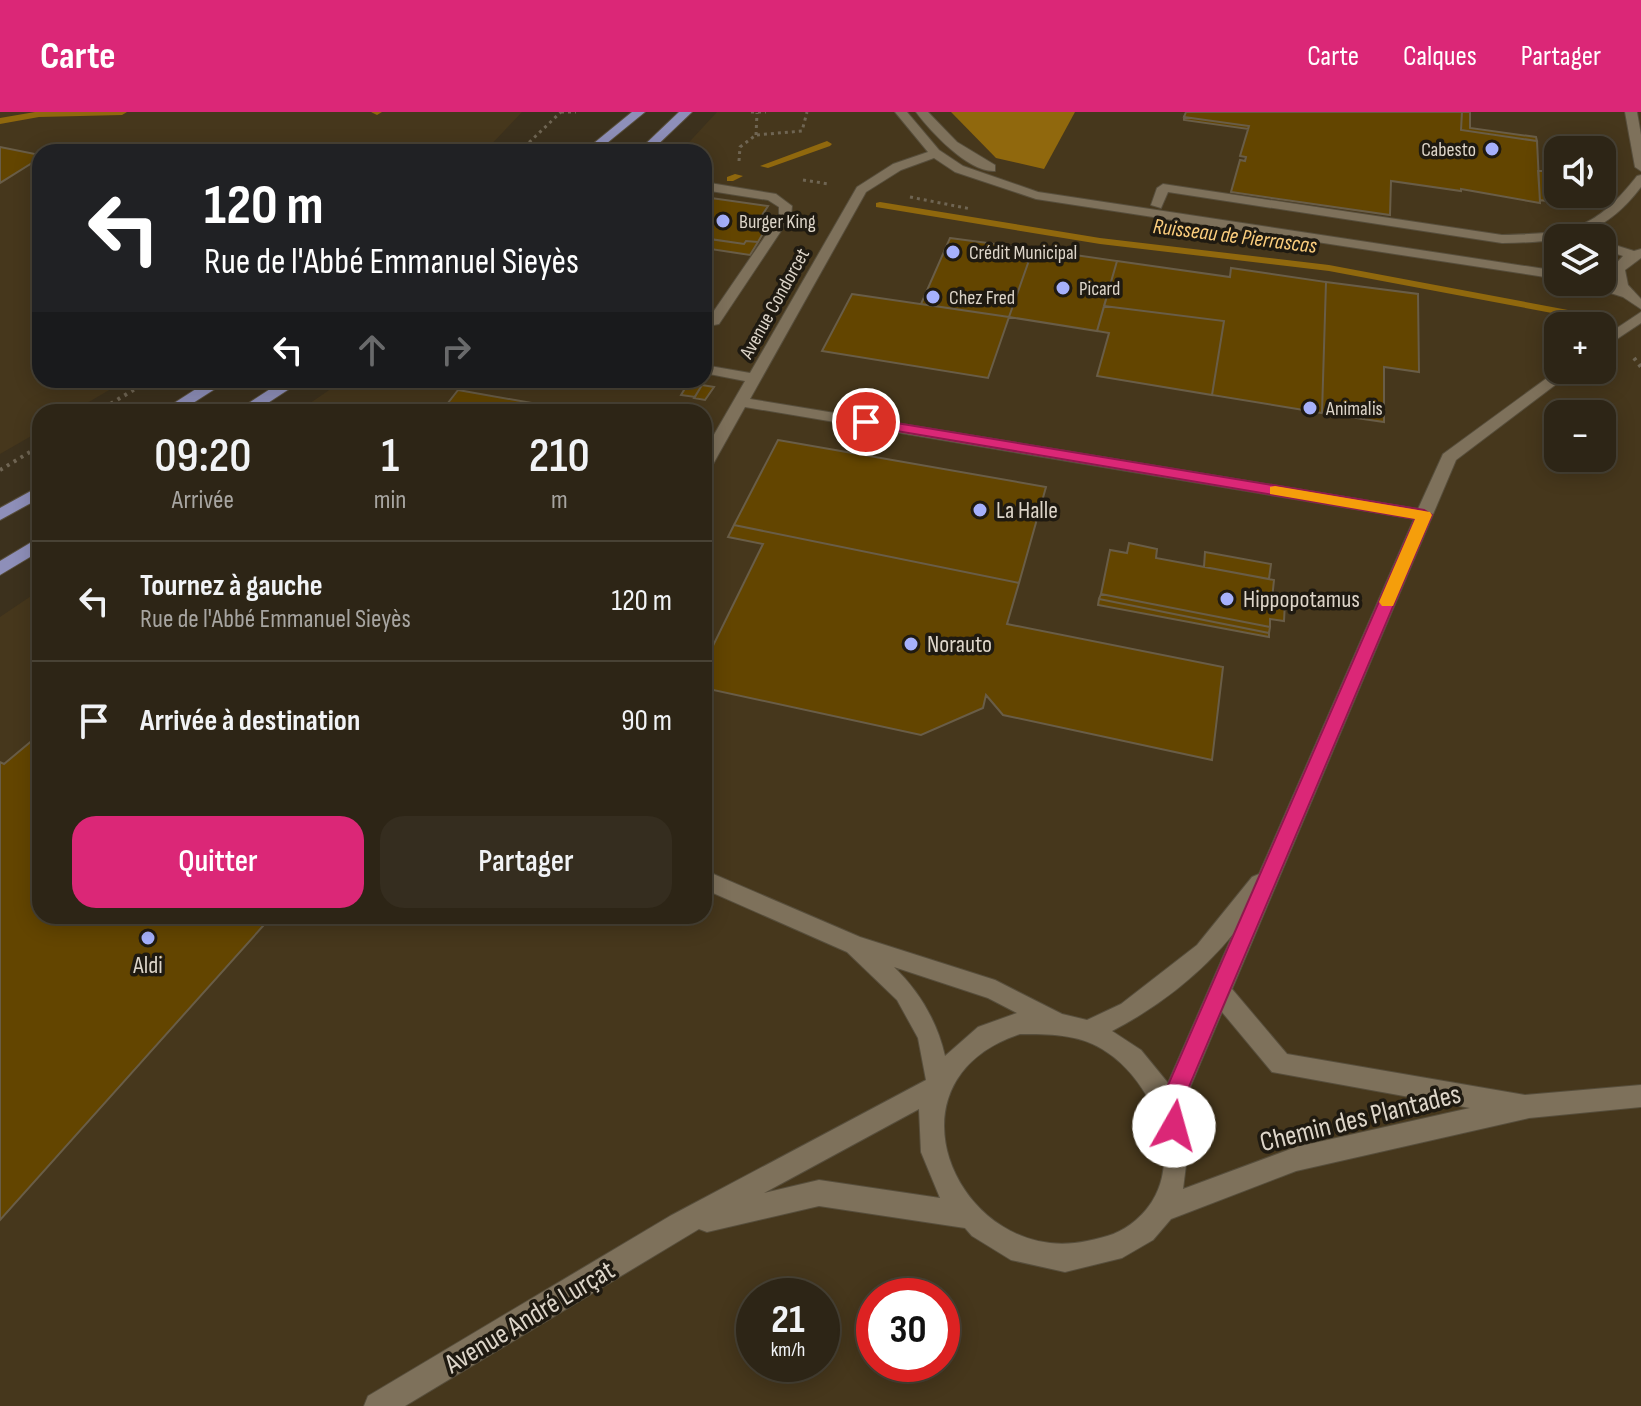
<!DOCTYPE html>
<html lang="fr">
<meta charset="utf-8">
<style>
body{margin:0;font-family:"Sofia Sans Condensed",sans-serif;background:#352d1f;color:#f1f3f6;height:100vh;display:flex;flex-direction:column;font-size:30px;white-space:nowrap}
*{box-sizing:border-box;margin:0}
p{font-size:26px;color:#a7a5a1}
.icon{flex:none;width:44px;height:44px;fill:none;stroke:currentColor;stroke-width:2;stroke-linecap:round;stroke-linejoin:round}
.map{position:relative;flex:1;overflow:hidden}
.details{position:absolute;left:32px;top:292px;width:680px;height:520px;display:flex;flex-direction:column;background:#2d2516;border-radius:24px;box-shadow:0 4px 20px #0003,0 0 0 2px #484235}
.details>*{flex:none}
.top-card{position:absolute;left:32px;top:32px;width:680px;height:244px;border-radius:24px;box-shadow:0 4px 20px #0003,0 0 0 2px #484235;background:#202124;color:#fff;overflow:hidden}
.fabs{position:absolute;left:1544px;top:24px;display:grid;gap:16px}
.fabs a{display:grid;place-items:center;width:72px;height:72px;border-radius:16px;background:#2d2516;box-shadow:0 4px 20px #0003,0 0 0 2px #484235;font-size:40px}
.speed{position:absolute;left:736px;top:1166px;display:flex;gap:16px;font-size:40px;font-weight:700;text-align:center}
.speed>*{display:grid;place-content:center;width:104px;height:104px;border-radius:50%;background:#2d2516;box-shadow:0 4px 20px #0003,0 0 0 2px #484235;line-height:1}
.speed small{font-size:20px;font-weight:400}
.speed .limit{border:12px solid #d22;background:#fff;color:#111}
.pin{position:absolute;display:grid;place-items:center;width:68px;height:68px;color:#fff;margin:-34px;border:4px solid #fff;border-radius:50%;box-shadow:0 2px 8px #0007}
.me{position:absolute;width:88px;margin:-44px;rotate:7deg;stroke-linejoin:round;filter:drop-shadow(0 0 6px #0008)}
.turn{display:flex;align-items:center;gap:28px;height:168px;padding:0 40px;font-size:36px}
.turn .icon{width:104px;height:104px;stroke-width:2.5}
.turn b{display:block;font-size:56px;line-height:68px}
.lanes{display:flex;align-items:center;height:76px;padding:0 40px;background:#0003;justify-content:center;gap:40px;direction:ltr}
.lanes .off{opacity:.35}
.eta{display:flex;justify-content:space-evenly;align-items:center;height:136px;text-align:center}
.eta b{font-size:48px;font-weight:600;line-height:56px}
.button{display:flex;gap:16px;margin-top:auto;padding:16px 40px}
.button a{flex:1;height:92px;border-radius:24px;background:#db2777;color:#fff;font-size:32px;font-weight:600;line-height:92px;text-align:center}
.button a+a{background:#352d1f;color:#f1f3f6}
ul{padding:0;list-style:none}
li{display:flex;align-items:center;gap:24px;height:120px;padding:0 40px;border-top:2px solid #484235}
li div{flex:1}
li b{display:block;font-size:30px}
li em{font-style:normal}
header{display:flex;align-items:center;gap:48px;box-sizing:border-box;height:112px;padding:0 40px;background:#db2777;color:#fff}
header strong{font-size:38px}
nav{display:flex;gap:44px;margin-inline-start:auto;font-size:28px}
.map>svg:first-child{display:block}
</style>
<header>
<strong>Carte</strong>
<nav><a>Carte</a><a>Calques</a><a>Partager</a></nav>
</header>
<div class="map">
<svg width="1641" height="1294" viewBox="0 0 1641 1294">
<rect width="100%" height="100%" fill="#3c311d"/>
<path fill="#46371c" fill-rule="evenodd" d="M 0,0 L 522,0 L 484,40 L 40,40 L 40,268 L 126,268 L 72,300 L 40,300 L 40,319 L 0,342 Z
M 717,0 L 1641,0 L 1641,1294 L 0,1294 L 0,505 L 40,478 L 40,804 L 704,804 L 704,300 L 297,300 L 344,268 L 704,268 L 704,40 L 680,40 ZM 1558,38 L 1602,38 L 1602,82 L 1558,82 ZM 1558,126 L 1602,126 L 1602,170 L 1558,170 ZM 1558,214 L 1602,214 L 1602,258 L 1558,258 ZM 1558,302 L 1602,302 L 1602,346 L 1558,346 ZM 754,1184 L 822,1184 L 822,1252 L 754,1252 ZM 874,1184 L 942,1184 L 942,1252 L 874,1252 Z"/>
<path fill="#90680d" d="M 951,0 L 1075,0 L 1044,57 L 996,46 Z"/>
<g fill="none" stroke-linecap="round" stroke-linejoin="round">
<path fill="#90680d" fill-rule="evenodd" d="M 35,0 L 127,0 L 122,3 L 39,5 L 0,12 L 0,6 Z
M 371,0 L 382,0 L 377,3 Z
M 827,29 L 832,32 L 830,34 L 768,56 L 760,54 Z
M 735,62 L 743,64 L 733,69 L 727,69 L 727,65 Z
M 880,90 L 1100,126 L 1329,153 L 1584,201 L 1590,204 L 1584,207 L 1329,159 L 1100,132 L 876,95 L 876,91 Z"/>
</g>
<path fill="#634500" stroke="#695d47" stroke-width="2" d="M 1186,0 L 1462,0 L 1461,18 L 1537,29 L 1540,91 L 1461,77 L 1461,79 L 1391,69 L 1390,103 L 1231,80 L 1240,48 L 1245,49 L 1246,45 L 1240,44 L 1249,14 L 1184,5 Z
M 1462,0 L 1470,0 L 1470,16 L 1536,25 L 1537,29 L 1461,18 Z
M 1184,5 L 1249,14 L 1248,17 L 1184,8 Z
M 0,35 L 40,43 L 40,46 L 0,71 Z
M 1538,59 L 1545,59 L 1547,89 L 1540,88 Z
M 704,85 L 768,94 L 759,108 L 770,109 L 758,130 L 746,129 L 744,132 L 704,126 Z
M 950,126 L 1033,137 L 1009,205 L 921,192 Z
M 709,127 L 744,132 L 746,129 L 758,130 L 750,143 L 704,136 Z
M 1033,137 L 1117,149 L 1097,219 L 1009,205 Z
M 1117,149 L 1230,165 L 1231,156 L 1326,170 L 1322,301 L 1212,283 L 1224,209 L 1104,194 Z
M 1326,170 L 1418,182 L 1419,260 L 1384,255 L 1384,310 L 1322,301 Z
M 852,182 L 1009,205 L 988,266 L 822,239 Z
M 1104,194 L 1224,209 L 1212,283 L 1097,264 L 1109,221 L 1097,219 Z
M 689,270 L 702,273 L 695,285 L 681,283 Z
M 702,273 L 714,275 L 705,288 L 694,286 Z
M 458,278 L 571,298 L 569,300 L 441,300 Z
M 778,328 L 1046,375 L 1019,471 L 734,413 Z
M 734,413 L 1019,471 L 1007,512 L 1223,555 L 1212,648 L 1003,603 L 986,583 L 983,596 L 921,623 L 704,576 L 704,552 L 763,432 L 728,425 Z
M 1129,431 L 1157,437 L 1156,446 L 1274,468 L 1272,487 L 1285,490 L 1284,509 L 1270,507 L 1270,515 L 1101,482 L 1110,438 L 1127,441 Z
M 1205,440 L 1271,452 L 1269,467 L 1204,455 Z
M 1101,482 L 1270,515 L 1269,521 L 1099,487 Z
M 1099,487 L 1269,521 L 1269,525 L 1098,493 Z
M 40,622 L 40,804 L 272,804 L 0,1108 L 0,650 L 4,652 Z"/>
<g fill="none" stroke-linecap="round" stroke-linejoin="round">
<defs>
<path id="minor" d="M 895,0 L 907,0 L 939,38 L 963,54 L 1038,80 L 1558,159 L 1558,167 L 1036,87 L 955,60 L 934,46 L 901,58 L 866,80 L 750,287 L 1418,397 L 1443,342 L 1558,258 L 1575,258 L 1456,348 L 1232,877 L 1287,942 L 1525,983 L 1641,973 L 1641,995 L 1529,1006 L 1296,1059 L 1171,1107 L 1153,1128 L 1122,1146 L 1065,1160 L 1011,1148 L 972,1124 L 965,1116 L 819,1094 L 707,1120 L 699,1117 L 405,1294 L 364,1294 L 368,1284 L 670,1104 L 926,968 L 918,926 L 897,888 L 847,840 L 704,777 L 704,758 L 860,825 L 995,868 L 1062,902 L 1087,908 L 1121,892 L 1197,833 L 1252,765 L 1259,762 L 1414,407 L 745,295 L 712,354 L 704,359 L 704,340 L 745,269 L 704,261 L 704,253 L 750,261 L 857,75 L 893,52 L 928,40 ZM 1233,822 L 1168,971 L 1141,938 L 1112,919 C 1157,896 1202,861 1233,822 ZM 894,855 L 988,886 L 1017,901 L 978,915 L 945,944 C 937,909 919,879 894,855 ZM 1222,900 L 1272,960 L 1470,996 L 1296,1035 L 1183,1077 L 1188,1037 L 1180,999 ZM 1020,922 C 1049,922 1077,922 1102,937 C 1156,969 1192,1060 1136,1108 C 1121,1121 1107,1125 1087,1129 C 962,1156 874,970 1020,922 ZM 919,997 L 921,1040 L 940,1086 L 819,1068 L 764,1081 Z
M 916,0 L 928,0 L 957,30 L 995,53 L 995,59 C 969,61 931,20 916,0 Z
M 1625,0 L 1637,0 L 1641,23 L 1641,59 L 1635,55 Z
M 1641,63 L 1641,75 C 1602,127 1562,130 1502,131 L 1168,80 L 1161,96 L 1151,93 L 1157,76 L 1163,72 L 1502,123 C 1570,121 1593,120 1637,64 Z
M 704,70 L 776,82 L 792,94 L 791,104 L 719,212 L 714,213 L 707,209 L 779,104 L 779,95 L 768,88 L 704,78 Z
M 1602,129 L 1634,139 L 1641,137 L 1641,146 L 1625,158 L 1628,173 L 1641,187 L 1641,197 L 1623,185 L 1576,170 L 1599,170 L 1615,175 L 1611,157 L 1623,144 L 1602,137 Z
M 1641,200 L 1641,211 L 1602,237 L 1602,226 Z"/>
<path id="major" d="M 632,0 L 645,0 L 596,40 L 583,40 Z
M 679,0 L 692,0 L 650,40 L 637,40 Z
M 210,268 L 229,268 L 179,300 L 160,300 Z
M 284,268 L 303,268 L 254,300 L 235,300 Z
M 40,374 L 40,386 L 0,408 L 0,396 Z
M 40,425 L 40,439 L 0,463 L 0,449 Z"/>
</defs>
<use href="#minor" stroke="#574e3c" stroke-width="2"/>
<use href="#major" stroke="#574e3c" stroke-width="2"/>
<path stroke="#6f6553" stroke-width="3" stroke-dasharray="3 4" stroke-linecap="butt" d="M 561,0 L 576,0
M 751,0 L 766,0
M 756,23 L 757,1
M 519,40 L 561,0
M 739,49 L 740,35 L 756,23 L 802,19 L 807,0
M 803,68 L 829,72
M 910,85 L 971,97"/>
<path stroke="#6f6553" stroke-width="4" stroke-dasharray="3 5" stroke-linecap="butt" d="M 1634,246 L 1641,255
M 97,300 L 150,268
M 0,358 L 40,334"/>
<use href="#minor" fill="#7e715b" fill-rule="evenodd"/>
<use href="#major" fill="#8e8fb9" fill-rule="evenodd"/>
</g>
<path fill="#db2777" stroke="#8e194d" stroke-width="2" d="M 866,306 L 1424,398 L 1432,403 L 1180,996 L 1185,1014 L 1182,1021 L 1174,1025 L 1166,1021 L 1158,996 L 1415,407 L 861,313 L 861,307 Z"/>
<path fill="#f59e0b" d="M 1275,374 L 1430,400 L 1432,403 L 1393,494 L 1382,494 L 1379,490 L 1415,407 L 1270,382 L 1270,375 Z"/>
<g fill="#a6b1fc" stroke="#1f1a11" stroke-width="3">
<circle cx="1492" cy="37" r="8"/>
<circle cx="723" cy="109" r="8"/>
<circle cx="953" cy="140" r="8"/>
<circle cx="1063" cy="176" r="8"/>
<circle cx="933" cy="185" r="8"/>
<circle cx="1310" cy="296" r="8"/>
<circle cx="980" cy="398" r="8"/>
<circle cx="1227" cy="487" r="8"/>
<circle cx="911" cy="532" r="8"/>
<circle cx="148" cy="826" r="8"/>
</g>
<g text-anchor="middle" stroke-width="7" stroke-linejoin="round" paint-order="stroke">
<g font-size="20" fill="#ddd5c9" stroke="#1f1a11" text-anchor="start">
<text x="1476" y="44" text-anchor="end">Cabesto</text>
<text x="739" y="116">Burger King</text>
<text x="969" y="147">Crédit Municipal</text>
<text x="1079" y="183">Picard</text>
<text x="949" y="192">Chez Fred</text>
<text x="1326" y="303">Animalis</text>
</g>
<g font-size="20" fill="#ddd5c9" stroke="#1f1a11">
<text transform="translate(774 191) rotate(-61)" y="7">Avenue Condorcet</text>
</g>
<g font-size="22" font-style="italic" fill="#fbcd7d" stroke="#1f1a11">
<text transform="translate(1235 123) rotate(7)" y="8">Ruisseau de Pierrascas</text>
</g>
<g font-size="24" fill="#ddd5c9" stroke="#1f1a11" text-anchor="start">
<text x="996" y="406">La Halle</text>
<text x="1243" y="495">Hippopotamus</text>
<text x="927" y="540">Norauto</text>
<text x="148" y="861" text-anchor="middle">Aldi</text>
</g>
<g font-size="28" fill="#ddd5c9" stroke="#1f1a11">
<text transform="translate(1360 1005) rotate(-14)" y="10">Chemin des Plantades</text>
<text transform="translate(529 1204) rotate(-31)" y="10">Avenue André Lurçat</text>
</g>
</g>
</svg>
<div class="fabs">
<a><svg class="icon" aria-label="sound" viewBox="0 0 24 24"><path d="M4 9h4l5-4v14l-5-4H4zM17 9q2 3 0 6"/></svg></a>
<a><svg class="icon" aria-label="layers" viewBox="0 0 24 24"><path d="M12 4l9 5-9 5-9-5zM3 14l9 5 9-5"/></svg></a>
<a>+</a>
<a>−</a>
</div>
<div class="speed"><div>21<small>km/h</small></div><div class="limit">30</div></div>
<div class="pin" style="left:866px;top:310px;background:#d93025"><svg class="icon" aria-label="arrive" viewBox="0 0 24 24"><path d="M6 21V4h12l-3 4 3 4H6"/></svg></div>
<svg class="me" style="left:1174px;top:1014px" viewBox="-20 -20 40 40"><circle r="19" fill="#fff"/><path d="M0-13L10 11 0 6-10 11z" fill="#db2777"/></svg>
<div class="top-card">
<div class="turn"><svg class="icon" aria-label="left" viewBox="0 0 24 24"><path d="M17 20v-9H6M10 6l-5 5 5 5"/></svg><div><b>120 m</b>Rue de l'Abbé Emmanuel Sieyès</div></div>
<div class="lanes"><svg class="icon" aria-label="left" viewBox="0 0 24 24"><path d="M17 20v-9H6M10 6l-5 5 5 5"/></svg><svg class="icon off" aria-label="ahead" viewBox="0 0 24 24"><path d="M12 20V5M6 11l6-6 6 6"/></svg><svg class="icon off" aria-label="right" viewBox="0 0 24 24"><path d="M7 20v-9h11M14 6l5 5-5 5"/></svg></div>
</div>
<section class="details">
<div class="eta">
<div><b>09:20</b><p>Arrivée</p></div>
<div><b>1</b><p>min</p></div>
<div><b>210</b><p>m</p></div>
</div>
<ul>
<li><svg class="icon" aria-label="left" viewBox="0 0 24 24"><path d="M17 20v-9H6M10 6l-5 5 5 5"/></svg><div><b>Tournez à gauche</b><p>Rue de l'Abbé Emmanuel Sieyès</p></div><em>120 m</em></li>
<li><svg class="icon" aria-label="arrive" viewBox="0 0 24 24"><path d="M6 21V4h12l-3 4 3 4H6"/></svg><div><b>Arrivée à destination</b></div><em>90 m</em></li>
</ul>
<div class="button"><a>Quitter</a><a>Partager</a></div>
</section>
</div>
